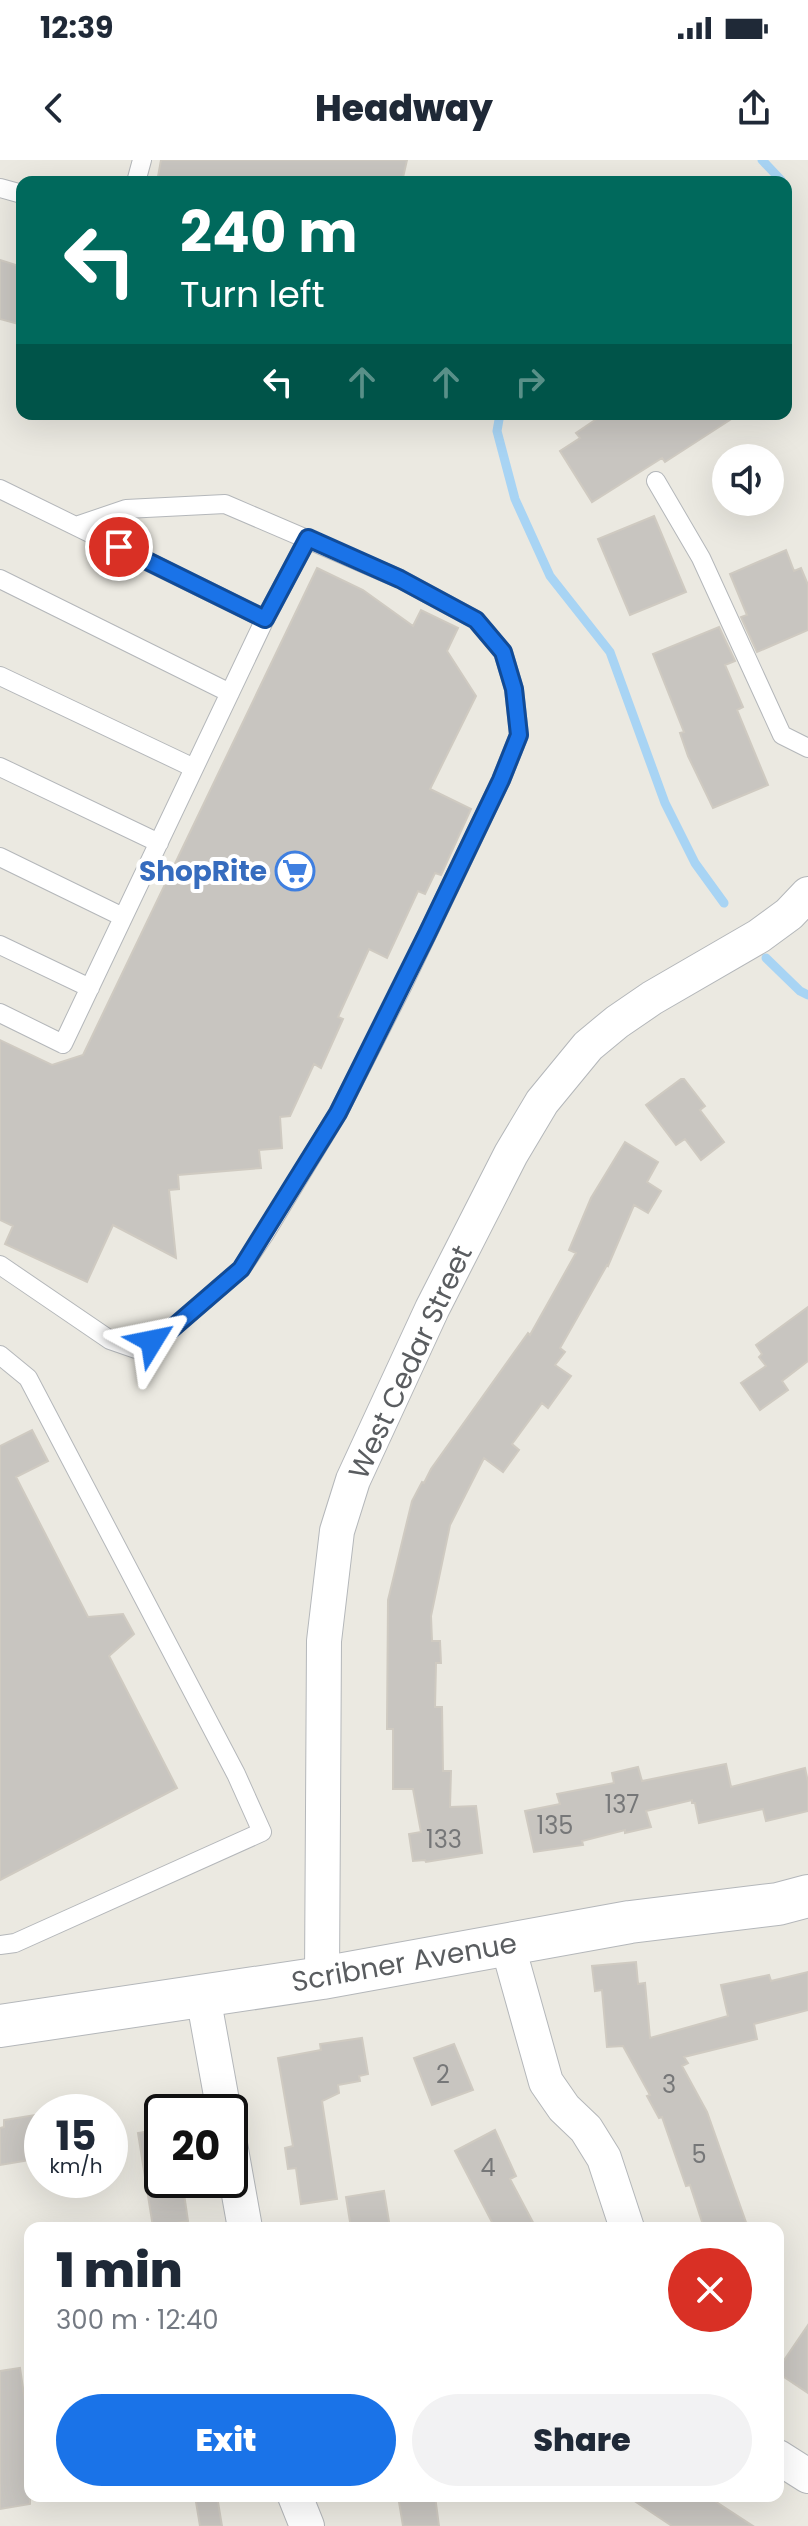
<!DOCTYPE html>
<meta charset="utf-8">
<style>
body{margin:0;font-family:Poppins,sans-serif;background:#f2f2f3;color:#1f2937;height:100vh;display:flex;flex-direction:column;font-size:30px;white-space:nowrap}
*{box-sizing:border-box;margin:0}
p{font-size:26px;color:#747a83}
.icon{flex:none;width:44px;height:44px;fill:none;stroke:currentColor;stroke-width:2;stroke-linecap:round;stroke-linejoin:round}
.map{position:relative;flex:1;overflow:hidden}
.sheet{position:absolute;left:24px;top:2062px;width:760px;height:280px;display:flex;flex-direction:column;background:#fff;border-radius:16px;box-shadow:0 8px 32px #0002}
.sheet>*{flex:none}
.hud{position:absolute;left:16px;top:16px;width:776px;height:244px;border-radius:16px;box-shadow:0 8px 32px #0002;background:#00695c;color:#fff;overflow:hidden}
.controls{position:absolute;left:712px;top:284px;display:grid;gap:16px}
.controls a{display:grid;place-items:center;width:72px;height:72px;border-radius:50%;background:#fff;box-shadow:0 8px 32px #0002;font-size:40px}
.speed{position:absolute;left:24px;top:1934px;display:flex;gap:16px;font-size:40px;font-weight:700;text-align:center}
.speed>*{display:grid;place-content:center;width:104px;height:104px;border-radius:50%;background:#fff;box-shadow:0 8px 32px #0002;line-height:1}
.speed small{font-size:20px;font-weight:400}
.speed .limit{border:4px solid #111;border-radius:12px;background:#fff;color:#111}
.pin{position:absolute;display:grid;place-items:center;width:68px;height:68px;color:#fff;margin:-34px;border:4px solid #fff;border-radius:50%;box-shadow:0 2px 8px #0007}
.me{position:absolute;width:88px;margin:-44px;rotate:55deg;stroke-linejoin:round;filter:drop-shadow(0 0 6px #0008)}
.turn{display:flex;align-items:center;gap:28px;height:168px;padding:0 32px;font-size:36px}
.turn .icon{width:104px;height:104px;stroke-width:2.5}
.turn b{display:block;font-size:56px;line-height:68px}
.lanes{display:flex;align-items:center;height:76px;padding:0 32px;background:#0003;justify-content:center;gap:40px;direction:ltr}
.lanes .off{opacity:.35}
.round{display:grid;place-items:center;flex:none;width:84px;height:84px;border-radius:42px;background:#f2f2f3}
.overview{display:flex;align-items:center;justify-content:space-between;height:136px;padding:0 32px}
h1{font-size:48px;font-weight:800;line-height:60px}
.cta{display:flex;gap:16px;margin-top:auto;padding:16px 32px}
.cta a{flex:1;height:92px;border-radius:48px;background:#1a73e8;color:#fff;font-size:32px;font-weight:800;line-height:92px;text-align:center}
.cta a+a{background:#f2f2f3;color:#1f2937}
.status{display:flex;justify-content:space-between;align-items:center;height:56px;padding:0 40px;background:#fff;direction:ltr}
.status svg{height:22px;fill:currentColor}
header{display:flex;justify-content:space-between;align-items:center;height:104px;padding:0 32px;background:#fff;font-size:36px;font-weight:800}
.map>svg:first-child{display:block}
</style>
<div class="status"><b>12:39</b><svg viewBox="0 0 49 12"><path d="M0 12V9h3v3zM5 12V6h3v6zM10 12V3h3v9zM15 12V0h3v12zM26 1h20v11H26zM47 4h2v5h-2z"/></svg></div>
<header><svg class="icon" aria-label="back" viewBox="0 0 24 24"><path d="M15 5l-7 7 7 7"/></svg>Headway<svg class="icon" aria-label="share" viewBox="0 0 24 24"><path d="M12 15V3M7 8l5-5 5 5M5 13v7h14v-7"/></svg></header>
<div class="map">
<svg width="808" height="2366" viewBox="0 0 808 2366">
<rect width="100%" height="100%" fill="#ebe9e1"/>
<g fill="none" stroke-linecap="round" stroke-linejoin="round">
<path stroke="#a8d4f4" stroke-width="9" d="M 762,0 L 781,20 L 779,22
M 500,254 L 497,271 L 515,339 L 550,416 L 610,492 L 665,643 L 695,703 L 724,743
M 766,798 L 800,831 L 808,835"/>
</g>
<path fill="#c8c5c0" stroke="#cfcac1" stroke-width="2" d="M 161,0 L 407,0 L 402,22 L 157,22 Z
M 0,100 L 22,107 L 22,165 L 0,159 Z
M 604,254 L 739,254 L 665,302 L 662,298 L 592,342 L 560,291 L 580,278 L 576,273 Z
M 654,356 L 686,432 L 630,455 L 598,379 Z
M 786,390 L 794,411 L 801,408 L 808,425 L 808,470 L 757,492 L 741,457 L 747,455 L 730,414 Z
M 317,408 L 363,430 L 413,466 L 421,450 L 458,468 L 447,491 L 476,536 L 430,629 L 471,649 L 441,715 L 435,713 L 425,734 L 418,731 L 387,798 L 369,789 L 338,857 L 343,859 L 321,908 L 314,904 L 290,956 L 280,957 L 282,988 L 259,990 L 261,1008 L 178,1015 L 179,1029 L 169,1030 L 176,1098 L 113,1065 L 87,1122 L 5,1084 L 13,1066 L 0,1060 L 0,880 L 52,905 L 83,895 Z
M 719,467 L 735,501 L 725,505 L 743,547 L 737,550 L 768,625 L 713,648 L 688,596 L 680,573 L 684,572 L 653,494 Z
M 681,919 L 684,919 L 705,946 L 700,950 L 724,982 L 701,1000 L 685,979 L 676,985 L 646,945 Z
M 625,982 L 658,1002 L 647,1022 L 661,1031 L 648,1053 L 634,1045 L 608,1106 L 607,1105 L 560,1188 L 565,1192 L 555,1205 L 571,1216 L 548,1248 L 542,1243 L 512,1284 L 519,1290 L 503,1312 L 484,1298 L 450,1365 L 431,1456 L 432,1481 L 440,1481 L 441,1503 L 436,1503 L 435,1547 L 442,1547 L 443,1611 L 451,1611 L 450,1647 L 476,1646 L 482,1693 L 426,1702 L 425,1700 L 413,1701 L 409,1674 L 421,1672 L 413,1629 L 393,1629 L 393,1569 L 387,1569 L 388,1440 L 412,1341 L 422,1322 L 424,1323 L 431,1309 L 528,1173 L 530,1175 L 576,1093 L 569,1090 L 591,1038 Z
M 808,1147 L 808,1201 L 782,1221 L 788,1230 L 760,1250 L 741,1223 L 766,1206 L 759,1197 L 762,1194 L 756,1185 Z
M 32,1270 L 48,1301 L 16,1317 L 88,1457 L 123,1454 L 134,1474 L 109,1496 L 177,1628 L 0,1720 L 0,1286 Z
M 726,1604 L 731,1627 L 805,1608 L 808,1622 L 808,1651 L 766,1661 L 763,1649 L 699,1663 L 695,1643 L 692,1643 L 692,1640 L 646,1651 L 651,1667 L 625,1673 L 625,1670 L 582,1681 L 583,1685 L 534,1692 L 525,1651 L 560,1644 L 557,1634 L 614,1623 L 612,1613 L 638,1607 L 642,1621 Z
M 636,1802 L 638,1824 L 645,1823 L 650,1878 L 728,1856 L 721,1825 L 769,1815 L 771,1821 L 808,1812 L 808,1850 L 754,1864 L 757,1879 L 684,1897 L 688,1903 L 682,1906 L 707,1952 L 748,2068 L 704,2068 L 690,2025 L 686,2026 L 662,1957 L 659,1958 L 647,1936 L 650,1935 L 623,1886 L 607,1887 L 602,1830 L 595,1831 L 592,1806 Z
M 362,1878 L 368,1914 L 359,1916 L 360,1921 L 338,1925 L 339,1933 L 322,1941 L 337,2039 L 301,2044 L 296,2008 L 288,2009 L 285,1988 L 293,1986 L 278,1898 L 321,1890 L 320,1884 Z
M 454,1884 L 473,1930 L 432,1945 L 414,1898 Z
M 42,1954 L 42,1998 L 0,2005 L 0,1968 L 4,1967 L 4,1960 Z
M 162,1969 L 162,2020 L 182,2020 L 188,2061 L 153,2067 L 138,1973 Z
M 495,1970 L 516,2016 L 510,2019 L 536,2068 L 495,2068 L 455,1991 Z
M 384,2031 L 390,2068 L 351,2068 L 346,2037 Z
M 808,2165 L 808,2233 L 778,2213 L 778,2209 Z
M 20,2208 L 30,2275 L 30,2344 L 0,2349 L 0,2211 Z
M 195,2336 L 217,2336 L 222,2366 L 200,2366 Z
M 398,2336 L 435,2336 L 439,2366 L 403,2366 Z
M 627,2336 L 707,2336 L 753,2366 L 672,2366 Z"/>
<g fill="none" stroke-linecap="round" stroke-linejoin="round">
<defs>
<path id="service" d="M 136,22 L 142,0
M 0,28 L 22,34
M 656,321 L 701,398 L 782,575 L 808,588
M 0,329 L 265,459 L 63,884 L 0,853
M 0,419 L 230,533
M 265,459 L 308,378
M 0,516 L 194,608
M 0,607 L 159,683
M 0,697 L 123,757
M 0,785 L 90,828
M 0,1105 L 110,1180 L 136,1189 L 168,1172 L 241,1109 L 264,1075 L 338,953 L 403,825 L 501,620 L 519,575 L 514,529 L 503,492 L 476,460 L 400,419 L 225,344 L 126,349 L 76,366
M 0,1195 L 28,1218 L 236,1614 L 262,1672 L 15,1783 L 0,1785"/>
<path id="minor" d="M 507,1783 L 546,1922 L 564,1948 L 586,1969 L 604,1998 L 627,2068
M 322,1818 L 324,1481 L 337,1371 L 353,1320 L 432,1149 L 511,994 L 542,942 L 588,886 L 617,862 L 652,838 L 759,776 L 789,754 L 808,734
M 203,1836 L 224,1952
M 230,1984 L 245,2068
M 778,2297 L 808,2316
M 295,2336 L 307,2366"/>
<path id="tertiary" d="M 0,1866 L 322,1818 L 630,1762 L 778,1744 L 808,1736"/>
</defs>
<use href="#service" stroke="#b4b7ba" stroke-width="20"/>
<use href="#minor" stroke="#b4b7ba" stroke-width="36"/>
<use href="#tertiary" stroke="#b4b7ba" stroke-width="44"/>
<use href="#service" stroke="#fff" stroke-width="18"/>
<use href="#minor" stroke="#fff" stroke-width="34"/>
<use href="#tertiary" stroke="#fff" stroke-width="42"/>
</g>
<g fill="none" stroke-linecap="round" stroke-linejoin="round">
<defs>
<path id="route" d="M 119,387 L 265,459 L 308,378 L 400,419 L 476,460 L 503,492 L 514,529 L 519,575 L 501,620 L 427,774 L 338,953 L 241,1109 L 168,1172 L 152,1181"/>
</defs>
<use href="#route" stroke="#114b97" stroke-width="20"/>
<use href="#route" stroke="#1a73e8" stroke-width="14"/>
</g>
<defs>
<symbol id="supermarket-ring" viewBox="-11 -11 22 22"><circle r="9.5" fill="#fff" stroke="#3f7fe0" stroke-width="1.5"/><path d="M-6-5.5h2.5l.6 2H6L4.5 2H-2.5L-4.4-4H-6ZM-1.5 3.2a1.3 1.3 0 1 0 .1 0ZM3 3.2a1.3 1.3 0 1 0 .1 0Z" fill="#3f7fe0"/></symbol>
</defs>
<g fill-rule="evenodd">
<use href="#supermarket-ring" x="273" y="689" width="44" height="44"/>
</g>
<g text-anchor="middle" stroke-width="8" stroke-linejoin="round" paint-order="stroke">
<g font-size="24" fill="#767778">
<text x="622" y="1653">137</text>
<text x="555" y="1674">135</text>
<text x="444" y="1688">133</text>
<text x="443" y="1923">2</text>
<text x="669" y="1933">3</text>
<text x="699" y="2003">5</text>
<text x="488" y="2016">4</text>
</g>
<g font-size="28" font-weight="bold" fill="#366cbe" stroke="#fff" text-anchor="end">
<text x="267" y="721">ShopRite</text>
</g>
<g font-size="28" fill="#5a5d60" stroke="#fff">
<text transform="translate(410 1202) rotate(-65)" y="10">West Cedar Street</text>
<text transform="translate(404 1802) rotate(-10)" y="10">Scribner Avenue</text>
</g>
</g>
</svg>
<div class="controls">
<a><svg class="icon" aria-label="sound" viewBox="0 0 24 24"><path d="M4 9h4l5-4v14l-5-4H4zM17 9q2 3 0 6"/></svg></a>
</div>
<div class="speed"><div>15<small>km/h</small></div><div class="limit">20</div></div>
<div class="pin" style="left:119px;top:387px;background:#d93025"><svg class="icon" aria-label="arrive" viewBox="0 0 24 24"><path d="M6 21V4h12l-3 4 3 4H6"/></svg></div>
<svg class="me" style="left:152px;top:1181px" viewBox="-20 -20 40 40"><path d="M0-17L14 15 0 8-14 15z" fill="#1a73e8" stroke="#fff" stroke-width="4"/></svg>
<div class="hud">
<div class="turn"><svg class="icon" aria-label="left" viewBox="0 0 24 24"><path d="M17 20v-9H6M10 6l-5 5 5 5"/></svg><div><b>240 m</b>Turn left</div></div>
<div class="lanes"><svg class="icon" aria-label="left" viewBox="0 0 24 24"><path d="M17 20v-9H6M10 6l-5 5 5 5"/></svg><svg class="icon off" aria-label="ahead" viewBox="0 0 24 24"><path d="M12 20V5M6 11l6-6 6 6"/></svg><svg class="icon off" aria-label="ahead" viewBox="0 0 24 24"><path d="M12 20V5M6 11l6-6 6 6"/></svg><svg class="icon off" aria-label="right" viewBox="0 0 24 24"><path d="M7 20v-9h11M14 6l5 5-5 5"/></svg></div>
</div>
<section class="sheet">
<div class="overview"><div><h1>1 min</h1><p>300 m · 12:40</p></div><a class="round" style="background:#d93025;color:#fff"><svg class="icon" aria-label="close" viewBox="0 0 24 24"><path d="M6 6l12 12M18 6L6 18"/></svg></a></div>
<div class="cta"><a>Exit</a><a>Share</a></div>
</section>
</div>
